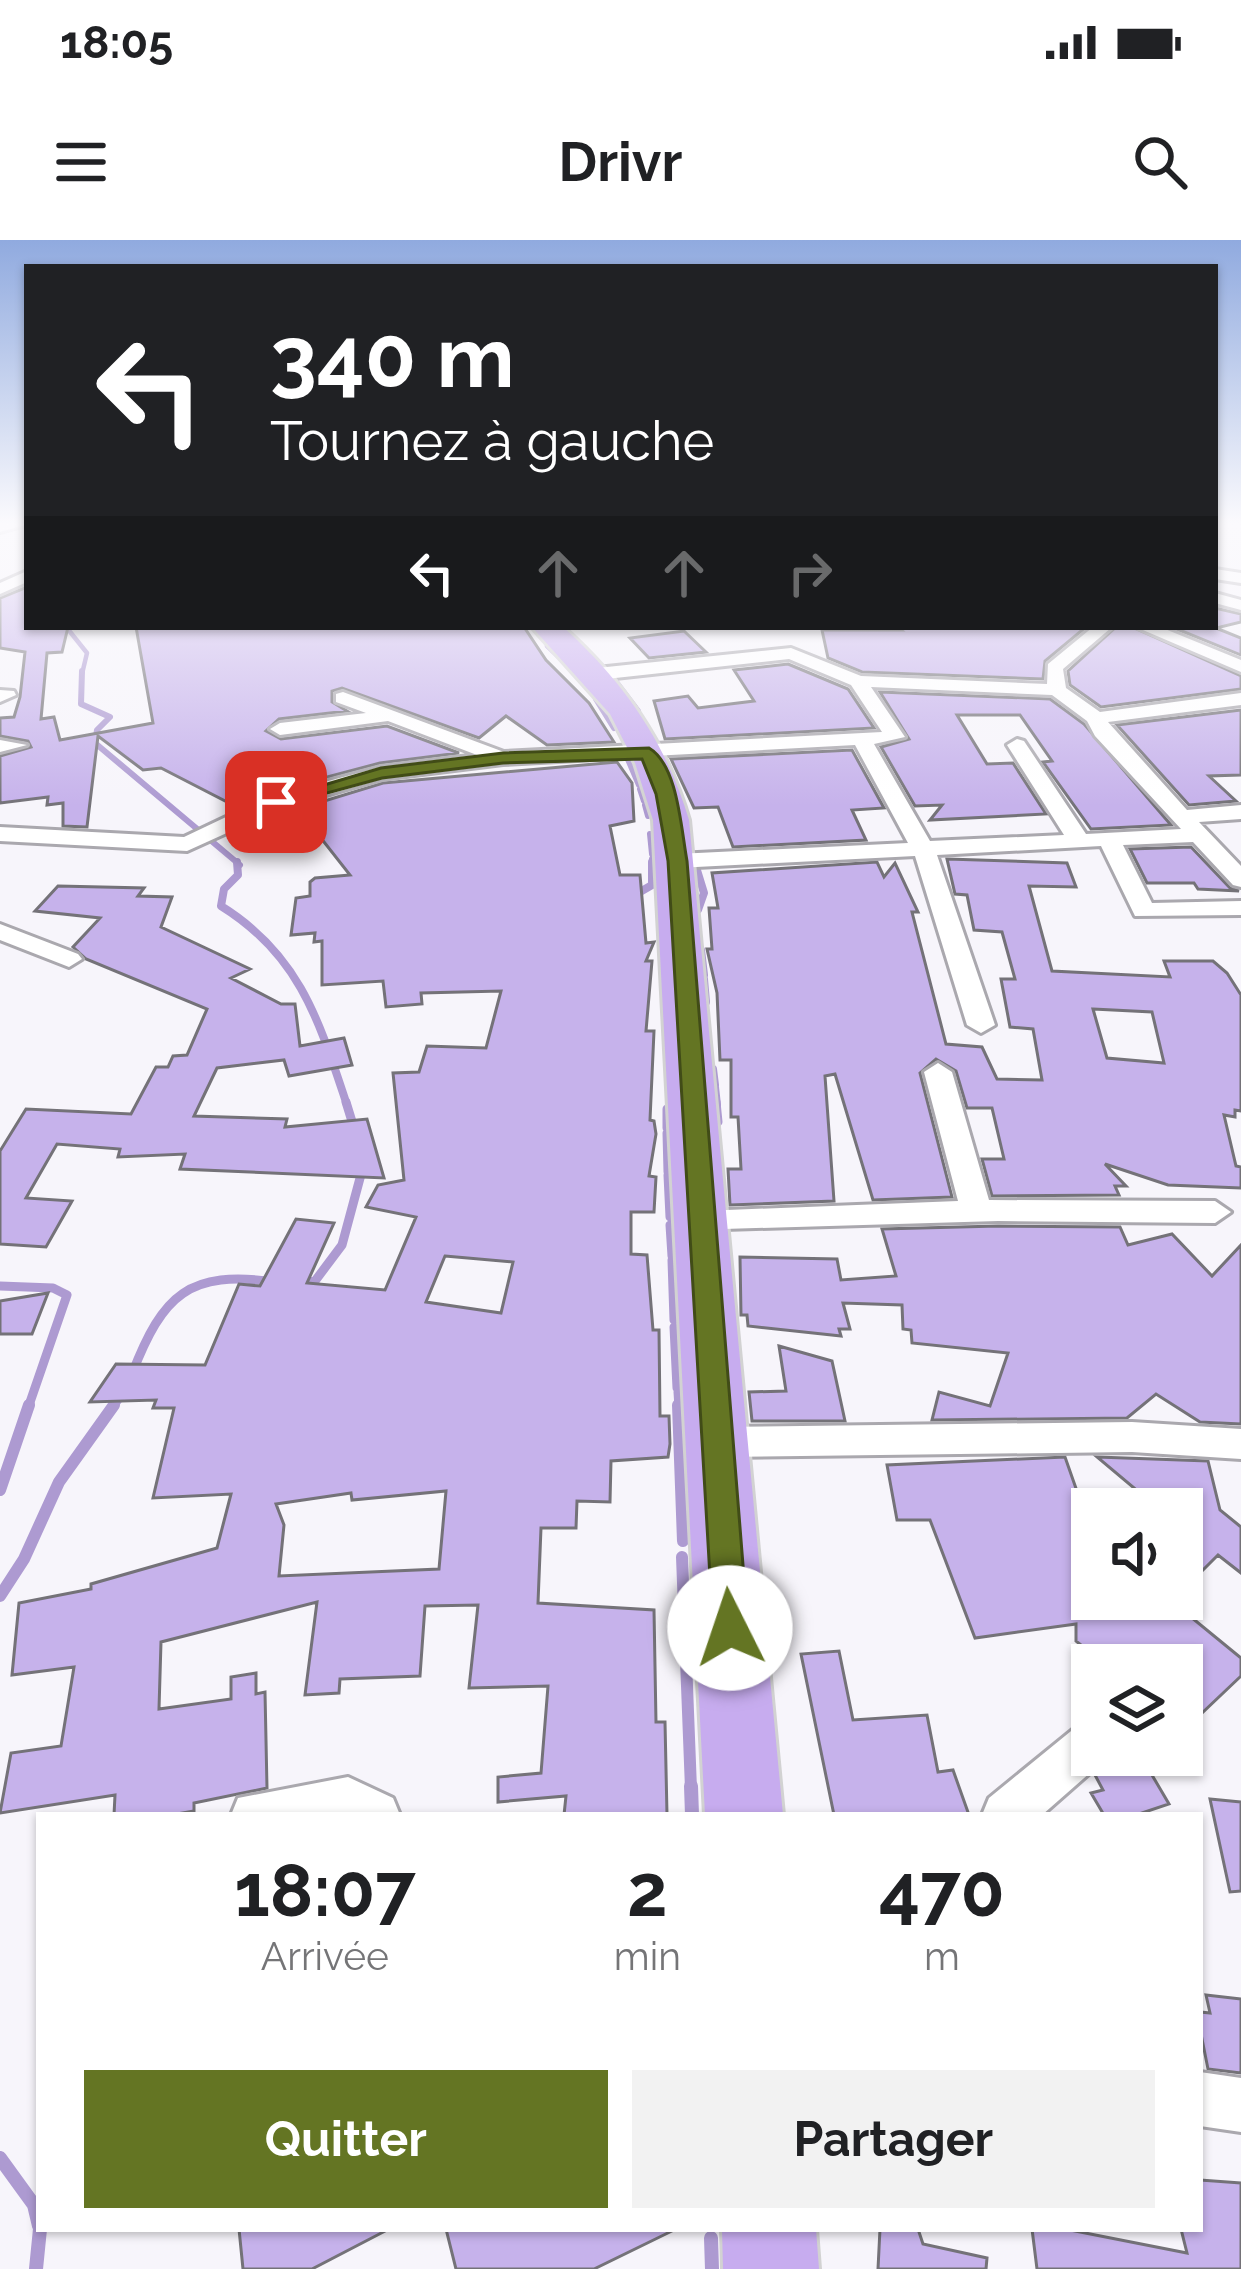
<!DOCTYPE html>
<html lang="fr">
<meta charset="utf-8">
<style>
body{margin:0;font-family:Raleway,sans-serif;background:#f2f2f2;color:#202124;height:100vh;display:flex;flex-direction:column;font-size:45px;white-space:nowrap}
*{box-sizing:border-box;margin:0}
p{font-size:39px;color:#757577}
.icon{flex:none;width:66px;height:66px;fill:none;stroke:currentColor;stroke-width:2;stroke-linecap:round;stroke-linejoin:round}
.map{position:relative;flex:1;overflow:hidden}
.panel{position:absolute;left:36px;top:1572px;width:1167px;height:420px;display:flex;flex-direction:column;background:#fff;border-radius:0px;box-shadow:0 3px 9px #0004}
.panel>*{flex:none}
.banner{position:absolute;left:24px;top:24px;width:1194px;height:366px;border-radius:0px;box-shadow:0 3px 9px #0004;background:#202124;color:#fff;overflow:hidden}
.tools{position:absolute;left:1071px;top:1248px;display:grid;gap:24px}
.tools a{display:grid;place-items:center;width:132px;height:132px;border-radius:0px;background:#fff;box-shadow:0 3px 9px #0004;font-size:60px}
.pin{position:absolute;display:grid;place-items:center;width:102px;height:102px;color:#fff;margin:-51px;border-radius:24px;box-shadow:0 6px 18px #0006}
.me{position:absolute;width:132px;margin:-66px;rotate:356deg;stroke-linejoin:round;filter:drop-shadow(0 0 9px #0008)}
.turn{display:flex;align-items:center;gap:42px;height:252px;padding:0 48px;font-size:54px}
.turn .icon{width:156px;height:156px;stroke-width:2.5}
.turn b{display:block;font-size:84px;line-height:102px}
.lanes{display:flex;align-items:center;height:114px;padding:0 48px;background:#0003;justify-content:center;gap:60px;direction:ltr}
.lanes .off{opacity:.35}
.eta{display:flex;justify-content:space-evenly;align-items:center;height:204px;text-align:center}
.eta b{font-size:72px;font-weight:700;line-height:84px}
.action{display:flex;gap:24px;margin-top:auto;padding:24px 48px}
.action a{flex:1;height:138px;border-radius:0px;background:#647523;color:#fff;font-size:48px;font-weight:700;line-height:138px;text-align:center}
.action a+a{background:#f2f2f2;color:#202124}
.status{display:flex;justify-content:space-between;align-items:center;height:84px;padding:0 60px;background:#fff;direction:ltr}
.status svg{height:33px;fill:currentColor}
header{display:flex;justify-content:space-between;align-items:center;height:156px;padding:0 48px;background:#fff;font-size:54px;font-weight:700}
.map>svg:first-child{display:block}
</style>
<div class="status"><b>18:05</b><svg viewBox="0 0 49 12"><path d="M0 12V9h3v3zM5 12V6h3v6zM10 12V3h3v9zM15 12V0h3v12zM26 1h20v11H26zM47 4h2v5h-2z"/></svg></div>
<header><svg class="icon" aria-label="menu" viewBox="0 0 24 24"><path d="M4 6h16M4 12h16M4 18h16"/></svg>Drivr<svg class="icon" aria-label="search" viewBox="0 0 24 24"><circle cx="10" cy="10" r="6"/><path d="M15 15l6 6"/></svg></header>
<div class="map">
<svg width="1241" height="2029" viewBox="0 0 1241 2029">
<rect width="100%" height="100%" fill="#f7f5fb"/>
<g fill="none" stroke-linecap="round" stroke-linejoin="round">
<path stroke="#ad9ad1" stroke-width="4.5" d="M 59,388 L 67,388 L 87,413 L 82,434
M 547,406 L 565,423"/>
<path stroke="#ad9ad1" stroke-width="6" d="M 82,431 L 81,464 L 110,477 L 97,490 L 95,503 L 240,625
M 610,434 L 638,471
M 596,459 L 614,488
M 0,511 L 31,509
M 627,517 L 639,545
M 640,549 L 644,561
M 645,565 L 648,576
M 650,594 L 652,614
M 652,619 L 652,625"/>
<path stroke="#ad9ad1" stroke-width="8" d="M 237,622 L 238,635 L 224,649 L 221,666 C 300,715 319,781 347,865
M 696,627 L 704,653 L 698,670
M 633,656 L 652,645 L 652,622
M 701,710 L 704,735
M 704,739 L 706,762
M 713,829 L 715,845
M 715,847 L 717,865"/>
<path stroke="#ad9ad1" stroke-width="9" d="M 346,862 L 354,888
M 716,862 L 718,882
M 667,869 L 667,888
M 667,893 L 668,932
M 668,935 L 670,977
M 670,985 L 672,1016
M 672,1020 L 674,1080
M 297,1044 L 315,1041 L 342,1005 L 363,927
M 0,1046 L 53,1048 L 67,1055 L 28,1168
M 674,1087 L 677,1148
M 132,1134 C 163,1054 189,1030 275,1042
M 678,1152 L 679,1168
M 112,1168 L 122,1154"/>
<path stroke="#ad9ad1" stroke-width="12" d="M 678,1165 L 683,1301
M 0,1250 L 29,1165
M 682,1317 L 691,1549
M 0,1356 L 24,1319 L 59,1242 L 114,1165"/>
<path stroke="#ad9ad1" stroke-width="14" d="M 691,1546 L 692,1575
M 0,1918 L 34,1965 L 39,1986
M 711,1998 L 712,2029
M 36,2029 L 40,1989"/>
</g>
<path fill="#c6b2eb" stroke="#747278" stroke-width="3" fill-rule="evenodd" d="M 27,347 L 27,387 L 68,387 L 62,412 L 47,413 L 41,479 L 54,477 L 60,500 L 153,483 L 136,387 L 524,387 L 546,420 L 589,463 L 614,502 L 547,505 L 506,476 L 479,498 L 342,448 L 332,451 L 332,462 L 347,471 L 279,479 L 266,491 L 281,499 L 387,486 L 459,513 L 380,523 L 267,553 L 237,567 L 161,528 L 143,530 L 98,496 L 87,587 L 63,586 L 63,563 L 47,565 L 48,557 L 0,563 L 0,516 L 31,507 L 28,501 L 0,496 L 0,478 L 14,477 L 20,457 L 25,412 L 0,408 L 0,358 Z
M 1215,368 L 1241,374 L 1241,382 L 1216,388 L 1241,398 L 1241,415 L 1172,387 L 1215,387 Z
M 897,387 L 1086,387 L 1045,421 L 1043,439 L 862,432 L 828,418 L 822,390 L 901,390 Z
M 1116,387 L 1132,387 L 1241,436 L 1241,449 L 1101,467 L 1070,445 L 1068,431 Z
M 684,391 L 706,412 L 649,418 L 630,398 Z
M 788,424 L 848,449 L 874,488 L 665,499 L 654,461 L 688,456 L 698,468 L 754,461 L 734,430 Z
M 880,452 L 1050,459 L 1084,484 L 1171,585 L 1091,589 L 1043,522 L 1052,521 L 1020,475 L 957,475 L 987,524 L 1013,523 L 1046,574 L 930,580 L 942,565 L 915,566 L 881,507 L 909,499 Z
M 1241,470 L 1241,535 L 1209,536 L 1236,561 L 1189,565 L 1117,485 Z
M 852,510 L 884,568 L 852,570 L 866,600 L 733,607 L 718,567 L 694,568 L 671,519 Z
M 617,522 L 632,543 L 634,581 L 610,586 L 620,635 L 640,635 L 646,703 L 654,702 L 646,721 L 652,721 L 646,791 L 654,791 L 650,880 L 654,881 L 656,894 L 649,936 L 656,937 L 654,972 L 631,972 L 631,1014 L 647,1015 L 653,1090 L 659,1090 L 660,1176 L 669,1176 L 670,1204 L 668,1217 L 611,1221 L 610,1262 L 577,1261 L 576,1288 L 541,1288 L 538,1363 L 654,1370 L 656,1482 L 665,1482 L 667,1575 L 564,1575 L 566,1556 L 498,1562 L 498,1537 L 541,1533 L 548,1446 L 469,1448 L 478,1365 L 425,1366 L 420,1436 L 340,1439 L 339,1453 L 305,1455 L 317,1362 L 161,1402 L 159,1469 L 231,1459 L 231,1437 L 256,1433 L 256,1454 L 265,1452 L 267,1548 L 194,1563 L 194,1571 L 171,1575 L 114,1575 L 115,1555 L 0,1573 L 11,1513 L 61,1506 L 74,1427 L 12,1435 L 19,1363 L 91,1349 L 91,1344 L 217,1308 L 231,1254 L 153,1258 L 174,1168 L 153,1168 L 156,1160 L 90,1162 L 116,1124 L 205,1125 L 239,1044 L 260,1046 L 296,979 L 334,983 L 307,1043 L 385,1050 L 416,977 L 366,967 L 378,945 L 404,940 L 393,833 L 419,832 L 427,806 L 486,808 L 501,751 L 421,753 L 422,764 L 386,767 L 383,741 L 322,745 L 322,701 L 314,702 L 315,693 L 291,695 L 296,658 L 310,656 L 310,642 L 315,638 L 350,635 L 306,579 L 284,586 L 272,577 L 383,543 ZM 445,1016 L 513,1022 L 501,1073 L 426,1062 ZM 446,1251 L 439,1329 L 279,1336 L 284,1285 L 276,1264 L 351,1253 L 352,1260 Z
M 1191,607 L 1230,648 L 1239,651 L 1198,649 L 1194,643 L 1147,643 L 1130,609 Z
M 947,619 L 1067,623 L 1076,647 L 1029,646 L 1052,731 L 1170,737 L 1164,721 L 1213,721 L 1227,733 L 1241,755 L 1241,871 L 1235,870 L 1235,877 L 1224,875 L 1236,926 L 1241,927 L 1241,948 L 1168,945 L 1105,924 L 1126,946 L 1115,946 L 1119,955 L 992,956 L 982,919 L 1004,919 L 992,868 L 967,868 L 956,831 L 936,819 L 920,833 L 952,957 L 873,960 L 835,834 L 825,836 L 834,961 L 730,965 L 728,929 L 741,929 L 738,877 L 731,877 L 731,820 L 720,820 L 717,753 L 707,709 L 712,709 L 709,668 L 718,668 L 712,633 L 877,622 L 884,637 L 895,623 L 918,672 L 912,672 L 946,804 L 982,807 L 997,839 L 1042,840 L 1033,789 L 1010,787 L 1001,739 L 1015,739 L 1002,692 L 974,690 L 967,655 L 955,654 ZM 1093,769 L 1152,772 L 1164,823 L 1107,818 Z
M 58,646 L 144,648 L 138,656 L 172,657 L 161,687 L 250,729 L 231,738 L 281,764 L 295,764 L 300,806 L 344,798 L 352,825 L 289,836 L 284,820 L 217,828 L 194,876 L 287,879 L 285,887 L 367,879 L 384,938 L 180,929 L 185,914 L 118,917 L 120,909 L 57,904 L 26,958 L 72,961 L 46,1007 L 0,1004 L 0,911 L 26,869 L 131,874 L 156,827 L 168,827 L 173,816 L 187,815 L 207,769 L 86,719 L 73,707 L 100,678 L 35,671 Z
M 998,986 L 1120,987 L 1128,1005 L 1172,994 L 1212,1036 L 1241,1005 L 1241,1184 L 1200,1182 L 1156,1154 L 1127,1178 L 932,1180 L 939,1152 L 990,1166 L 1008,1113 L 912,1103 L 911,1090 L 903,1089 L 902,1065 L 843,1063 L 850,1089 L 839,1089 L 841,1096 L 748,1086 L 747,1075 L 741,1075 L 740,1017 L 837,1019 L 841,1040 L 896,1036 L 882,989 Z
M 48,1053 L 32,1094 L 0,1094 L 0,1061 Z
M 779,1106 L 832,1121 L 845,1181 L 752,1181 L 749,1152 L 786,1151 Z
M 1065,1217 L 1092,1294 L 1092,1359 L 1169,1359 L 1241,1418 L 1241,1436 L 1182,1492 L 1182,1425 L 1105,1425 L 1076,1401 L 1076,1384 L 975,1398 L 930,1280 L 897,1280 L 887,1225 Z
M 1097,1217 L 1208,1221 L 1220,1270 L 1241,1287 L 1241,1333 L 1218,1315 L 1182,1351 L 1182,1269 L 1159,1269 Z
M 839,1411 L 853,1480 L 927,1475 L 938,1532 L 953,1530 L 969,1575 L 834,1575 L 801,1414 Z
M 1142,1518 L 1169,1564 L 1136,1575 L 1104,1575 L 1091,1553 L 1103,1550 L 1095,1535 Z
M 1210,1559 L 1241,1562 L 1241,1651 L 1230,1652 Z
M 1206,1755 L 1241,1759 L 1241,1833 L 1208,1829 L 1200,1789 L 1200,1772 L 1210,1773 Z
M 1200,1940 L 1241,1943 L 1241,2029 L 1037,2029 L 1032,1989 L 1065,1989 L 1187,2013 L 1181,1989 L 1200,1989 Z
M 239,1989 L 389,1989 L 312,2029 L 243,2029 Z
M 446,1989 L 676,1989 L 594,2029 L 456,2029 Z
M 880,1989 L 918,1989 L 923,2004 L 987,2018 L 986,2029 L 878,2029 Z"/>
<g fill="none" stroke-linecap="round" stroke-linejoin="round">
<defs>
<path id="street" d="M 27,282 L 25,285 L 0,292 L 0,283 Z
M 1215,329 L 1241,333 L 1241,343 L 1215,339 Z
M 27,331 L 27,342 L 0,354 L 0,343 Z
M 1215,353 L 1241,360 L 1241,370 L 1215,363 Z
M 1093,387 L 1112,387 L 1063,429 L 1066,448 L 1100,472 L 1241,453 L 1241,465 L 1108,482 L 1187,570 L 1241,565 L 1241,579 L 1199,582 L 1241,626 L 1241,647 L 1233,645 L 1193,602 L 1123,605 L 1152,663 L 1241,661 L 1241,675 L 1135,676 L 1101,606 L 937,615 L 995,785 L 981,793 L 967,785 L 915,616 L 677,628 L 665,621 L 677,614 L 908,603 L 855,505 L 503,524 L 382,539 L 284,567 L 187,611 L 0,601 L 0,587 L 184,597 L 268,557 L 381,527 L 477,515 L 388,481 L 280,495 L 270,489 L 280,483 L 366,473 L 336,462 L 336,454 L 343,452 L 504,512 L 882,492 L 851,445 L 789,419 L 597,440 L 588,434 L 597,428 L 791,408 L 861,436 L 1047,444 L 1048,424 ZM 871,447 L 1052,455 L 1087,481 L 1095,496 L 1181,589 L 1086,594 L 1024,501 L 1017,499 L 1007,505 L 1064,595 L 930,601 L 874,504 L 905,497 Z
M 1136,387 L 1160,387 L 1241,420 L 1241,432 Z
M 0,450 L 14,451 L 16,455 L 0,462 Z
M 0,500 L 27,505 L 0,512 Z
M 0,684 L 78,714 L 82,719 L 69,727 L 0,700 Z
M 938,823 L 952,832 L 989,960 L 1215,961 L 1231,972 L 1215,983 L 998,981 L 691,990 L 686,982 L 702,971 L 958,961 L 924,832 Z
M 1132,1182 L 1241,1189 L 1241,1219 L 1132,1212 L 716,1217 L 703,1213 L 697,1202 L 703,1191 L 716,1187 Z
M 1092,1480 L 1092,1515 L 1108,1517 L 1042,1575 L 982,1575 L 989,1558 L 1076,1487 Z
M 348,1537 L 393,1558 L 400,1575 L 231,1575 L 238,1558 Z
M 1200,1832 L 1241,1838 L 1241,1892 L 1200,1886 Z"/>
<path id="primary" d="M 532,387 L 563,387 C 623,441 666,502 689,580 L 783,1575 L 705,1575 L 653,580 L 635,523 L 610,474 Z
M 722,1989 L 816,1989 L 819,2029 L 723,2029 Z"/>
</defs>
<use href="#street" stroke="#aaa8ae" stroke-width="6"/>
<use href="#primary" stroke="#d2d2d2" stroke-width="6"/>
<use href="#street" fill="#fff" fill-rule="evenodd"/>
<use href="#primary" fill="#c7acef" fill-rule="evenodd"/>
</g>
<linearGradient id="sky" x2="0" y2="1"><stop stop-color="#90aadf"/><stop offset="0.5" stop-color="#fbfafd"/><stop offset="1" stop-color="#fbfafd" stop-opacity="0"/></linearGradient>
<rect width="1241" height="566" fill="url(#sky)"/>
<path fill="#647523" stroke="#414c17" stroke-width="3" d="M 649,508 C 678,525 681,589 687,621 L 748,1388 L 743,1399 L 730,1404 L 718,1399 L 713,1388 L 668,621 L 656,554 L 642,519 L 503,523 L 382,538 L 276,567 L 267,562 L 381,528 L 503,513 Z"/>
</svg>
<div class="tools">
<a><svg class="icon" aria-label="sound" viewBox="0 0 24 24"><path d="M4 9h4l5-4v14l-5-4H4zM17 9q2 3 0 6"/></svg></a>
<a><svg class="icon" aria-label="layers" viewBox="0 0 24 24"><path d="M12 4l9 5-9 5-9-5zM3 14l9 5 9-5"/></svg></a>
</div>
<div class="pin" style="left:276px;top:562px;background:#d93025"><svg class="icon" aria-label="arrive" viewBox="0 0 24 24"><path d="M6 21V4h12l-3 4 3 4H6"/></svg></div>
<svg class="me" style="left:730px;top:1388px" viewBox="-20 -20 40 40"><circle r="19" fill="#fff"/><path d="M0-13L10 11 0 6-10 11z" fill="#647523"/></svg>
<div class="banner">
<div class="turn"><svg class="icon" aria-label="left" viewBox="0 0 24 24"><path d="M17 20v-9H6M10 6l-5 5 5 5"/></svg><div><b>340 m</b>Tournez à gauche</div></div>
<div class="lanes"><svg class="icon" aria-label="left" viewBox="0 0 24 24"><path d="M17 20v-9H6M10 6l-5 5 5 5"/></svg><svg class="icon off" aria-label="ahead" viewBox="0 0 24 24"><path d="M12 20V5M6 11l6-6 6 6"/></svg><svg class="icon off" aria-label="ahead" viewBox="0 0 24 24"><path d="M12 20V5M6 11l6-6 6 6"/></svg><svg class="icon off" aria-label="right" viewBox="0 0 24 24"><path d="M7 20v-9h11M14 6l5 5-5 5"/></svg></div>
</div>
<section class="panel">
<div class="eta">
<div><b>18:07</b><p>Arrivée</p></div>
<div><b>2</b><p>min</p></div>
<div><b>470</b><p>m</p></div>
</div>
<div class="action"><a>Quitter</a><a>Partager</a></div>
</section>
</div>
